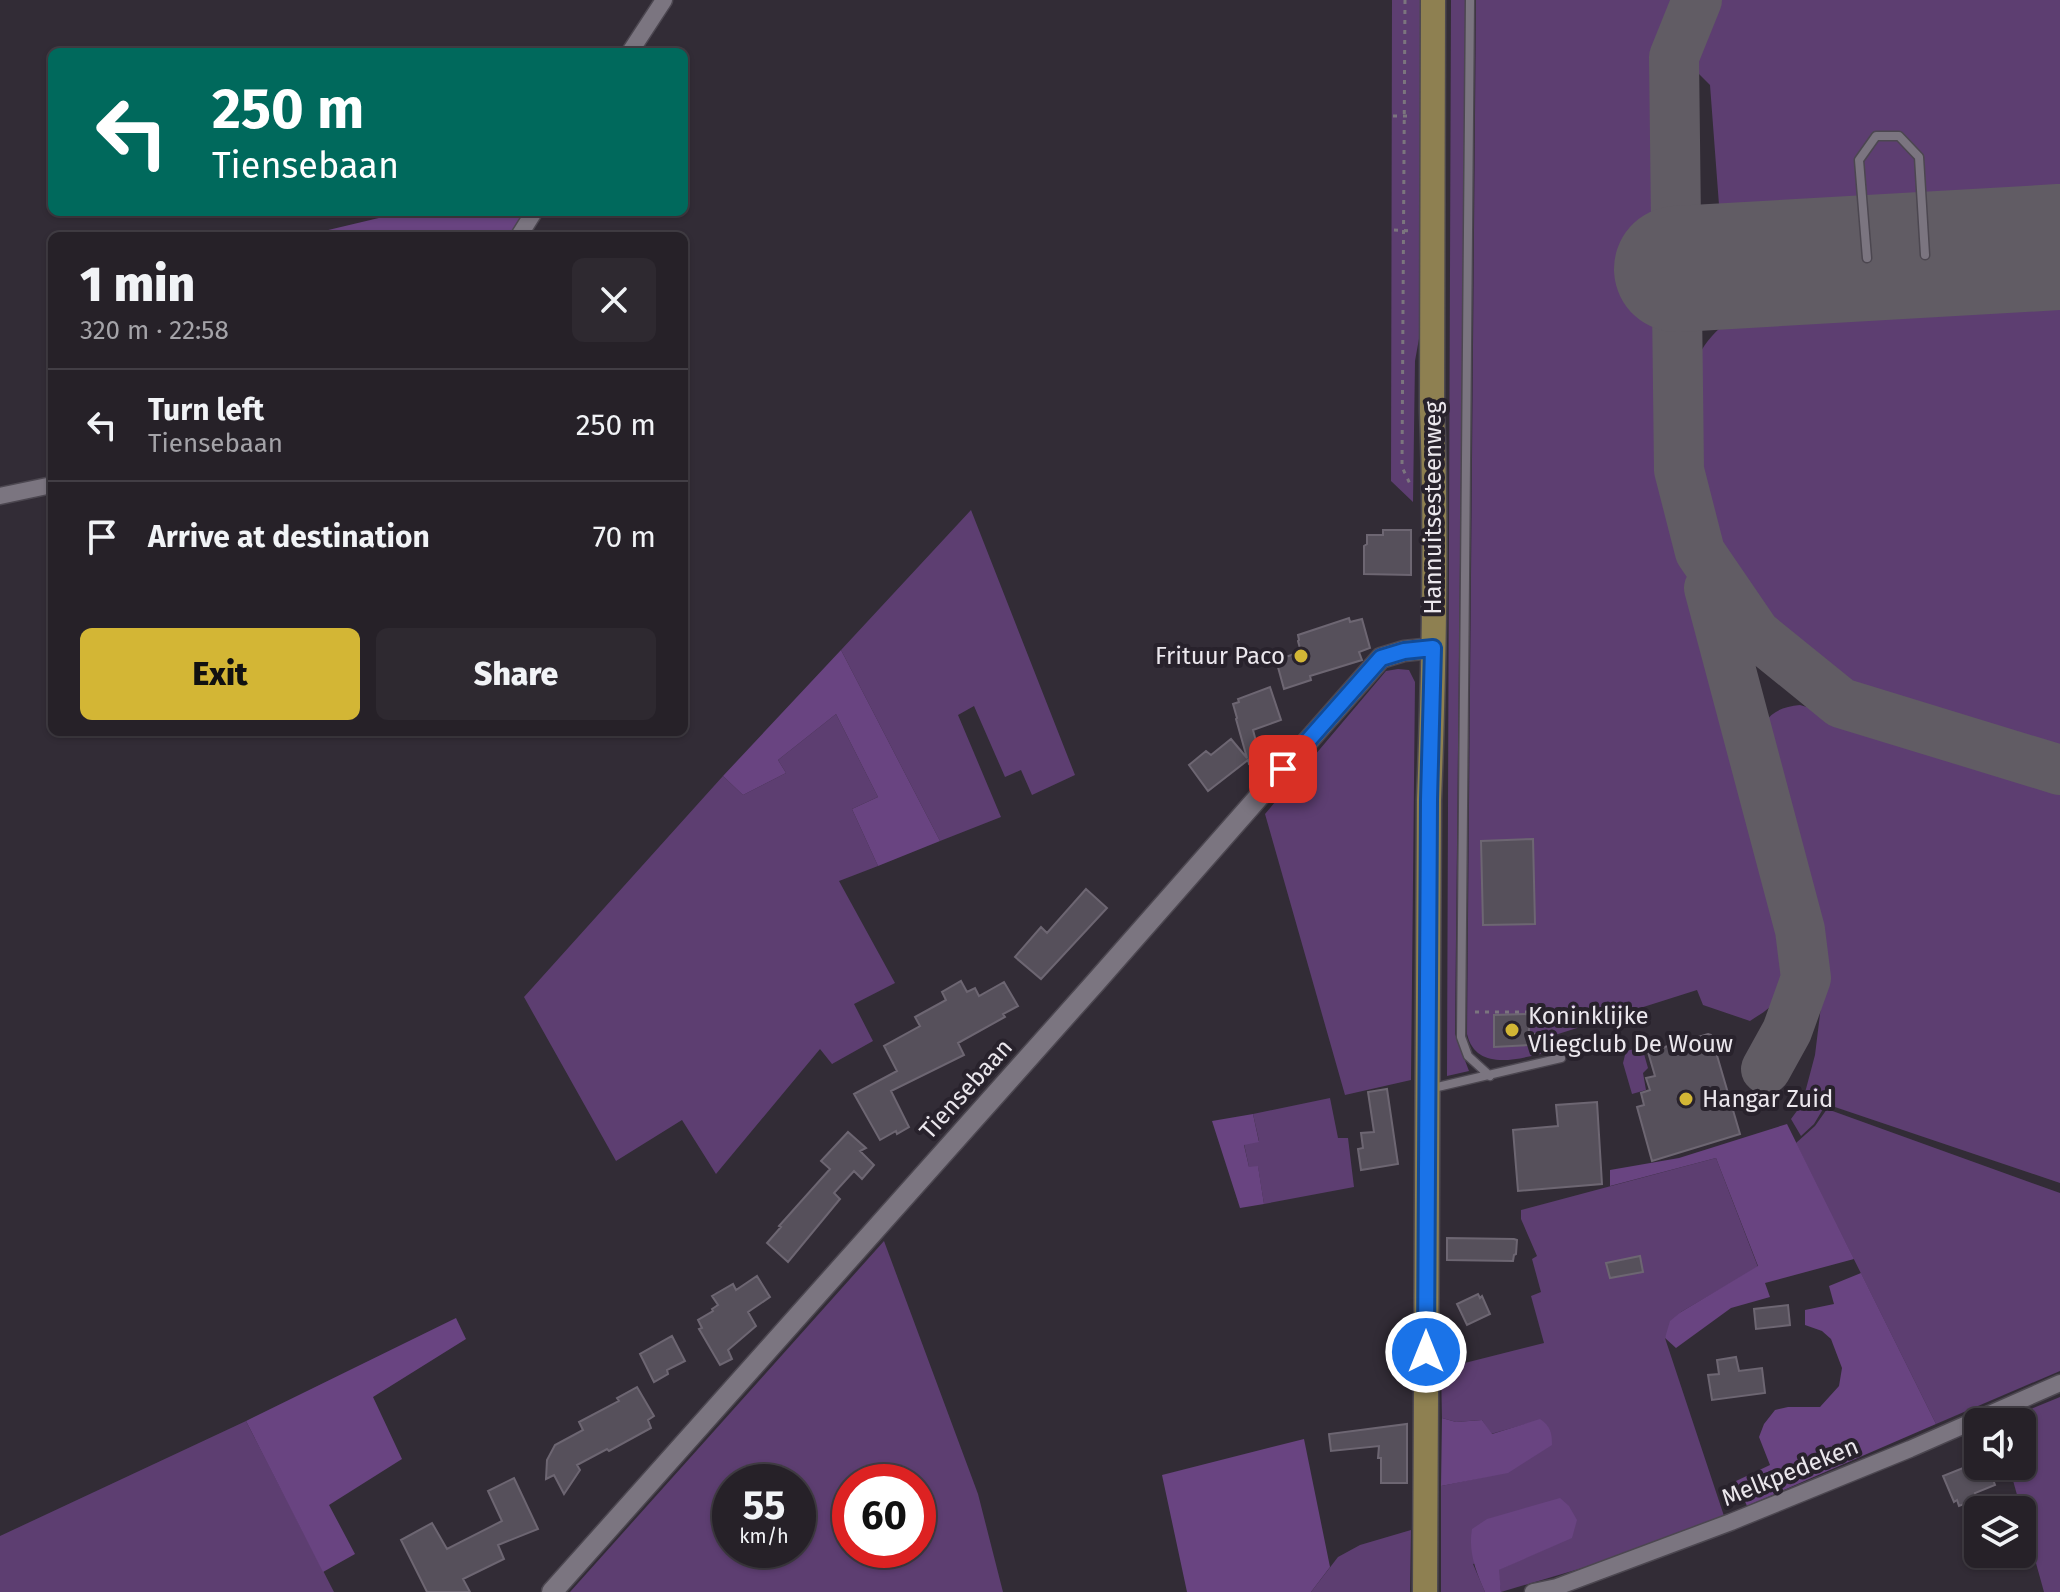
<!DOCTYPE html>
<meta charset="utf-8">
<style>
body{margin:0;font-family:"Fira Sans",sans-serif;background:#2e2930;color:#f1f3f6;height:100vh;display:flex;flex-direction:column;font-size:30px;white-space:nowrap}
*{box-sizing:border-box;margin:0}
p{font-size:26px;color:#a4a3a8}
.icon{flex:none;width:44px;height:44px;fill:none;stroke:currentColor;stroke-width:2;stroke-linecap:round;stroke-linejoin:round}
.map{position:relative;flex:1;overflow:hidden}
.sheet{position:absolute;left:48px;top:232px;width:640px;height:504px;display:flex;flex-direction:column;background:#262128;border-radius:12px;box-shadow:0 2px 6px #0004,0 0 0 2px #423e45}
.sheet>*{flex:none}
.banner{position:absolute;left:48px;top:48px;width:640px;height:168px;border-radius:12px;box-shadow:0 2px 6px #0004,0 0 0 2px #423e45;background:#00695c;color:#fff;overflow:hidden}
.tools{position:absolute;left:1964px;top:1408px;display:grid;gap:16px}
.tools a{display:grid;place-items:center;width:72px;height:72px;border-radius:12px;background:#262128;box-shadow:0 2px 6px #0004,0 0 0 2px #423e45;font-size:40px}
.speed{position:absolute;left:712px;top:1464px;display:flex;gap:16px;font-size:40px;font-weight:700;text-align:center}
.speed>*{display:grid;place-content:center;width:104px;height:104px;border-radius:50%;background:#262128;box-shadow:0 2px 6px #0004,0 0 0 2px #423e45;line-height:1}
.speed small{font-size:20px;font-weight:400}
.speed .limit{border:12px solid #d22;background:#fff;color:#111}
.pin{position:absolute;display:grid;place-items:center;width:68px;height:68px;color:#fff;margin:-34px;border-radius:16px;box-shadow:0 4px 12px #0006}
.me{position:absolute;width:88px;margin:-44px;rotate:0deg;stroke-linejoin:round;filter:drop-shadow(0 0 6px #0008)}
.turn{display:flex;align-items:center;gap:28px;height:168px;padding:0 32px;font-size:36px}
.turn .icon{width:104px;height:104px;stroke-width:2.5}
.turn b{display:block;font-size:56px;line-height:68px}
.round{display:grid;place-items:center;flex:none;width:84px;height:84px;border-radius:12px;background:#2e2930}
.summary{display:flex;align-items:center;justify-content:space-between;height:136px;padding:0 32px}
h1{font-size:48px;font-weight:800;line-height:60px}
.action{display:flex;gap:16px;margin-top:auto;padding:16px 32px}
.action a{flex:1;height:92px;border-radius:12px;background:#d3b635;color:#111;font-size:32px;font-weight:800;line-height:92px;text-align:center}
.action a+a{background:#2e2930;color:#f1f3f6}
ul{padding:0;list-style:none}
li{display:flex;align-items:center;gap:24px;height:112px;padding:0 32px;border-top:2px solid #423e45}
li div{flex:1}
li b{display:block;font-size:30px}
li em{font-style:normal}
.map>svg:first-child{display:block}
</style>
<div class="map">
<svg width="2060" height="1592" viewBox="0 0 2060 1592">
<rect width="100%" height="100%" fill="#322c36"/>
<path fill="#5d3e71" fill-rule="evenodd" d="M 1392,0 L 1421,0 L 1420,333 L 1415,361 L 1413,502 L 1391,481 Z
M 1451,0 L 1466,0 L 1455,1034 L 1469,1071 L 1447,1076 Z
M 1476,0 L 1684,0 L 1658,68 L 1654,98 L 1654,125 L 1672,475 L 1696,597 L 1788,928 C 1789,954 1792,986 1771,1006 C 1765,1012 1757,1016 1750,1021 L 1703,1005 L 1697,990 L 1555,1035 L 1557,1050 C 1527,1056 1477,1076 1467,1034 Z
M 1709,0 L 2060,0 L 2060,200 L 1766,217 L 1747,216 L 1719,205 L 1710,85 L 1686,61 Z
M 2060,290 L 2060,759 L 1858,697 C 1798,657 1751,604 1716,541 C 1699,511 1696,474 1694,440 C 1693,421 1690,399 1692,379 C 1696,346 1721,321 1752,309 C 1761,305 1772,305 1782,304 Z
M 971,510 L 1075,775 L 1032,795 L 1021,770 L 1005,777 L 974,706 L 958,715 L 1001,817 L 940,841 L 841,650 Z
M 1398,669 L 1409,670 L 1415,682 L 1411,1080 L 1345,1095 L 1265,814 L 1386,671 Z
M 1800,705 L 2060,783 L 2060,1183 L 1826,1104 L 1814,1124 L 1801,1136 L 1791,1119 L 1802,1104 L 1815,1055 L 1822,998 L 1817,953 L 1760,748 C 1758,720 1774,707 1800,705 Z
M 836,714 L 878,797 L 852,809 L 878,866 L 839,881 L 895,983 L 854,1004 L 873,1041 L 832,1064 L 820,1049 L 716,1174 L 682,1120 L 616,1161 L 524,997 L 723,776 L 743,795 L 786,773 L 778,760 Z
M 1642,1047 L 1648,1068 L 1643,1073 L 1646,1090 L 1632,1094 L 1623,1063 L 1626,1051 Z
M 1330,1098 L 1338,1138 L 1348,1138 L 1354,1187 L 1264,1204 L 1258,1167 L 1249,1167 L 1244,1144 L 1259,1141 L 1253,1114 Z
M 1827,1109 L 2060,1193 L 2060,1371 L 1936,1424 L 1796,1143 L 1815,1126 Z
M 1716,1158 L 1758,1267 L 1681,1312 L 1665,1338 L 1724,1516 L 1589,1566 L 1501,1592 L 1498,1570 L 1572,1537 L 1473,1564 L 1485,1592 L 1441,1592 L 1441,1486 L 1508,1472 L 1540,1420 L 1491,1434 L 1482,1420 L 1456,1422 L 1442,1418 L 1441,1369 L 1544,1343 L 1531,1296 L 1541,1292 L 1532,1259 L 1537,1256 L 1521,1219 L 1521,1210 Z
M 884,1241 L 978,1494 L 1003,1592 L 570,1592 ZM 730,1482 L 798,1482 L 798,1550 L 730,1550 ZM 850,1482 L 918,1482 L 918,1550 L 850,1550 Z
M 2060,1397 L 2060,1592 L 2044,1592 L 2009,1466 L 2022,1466 L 2022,1422 L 1999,1422 Z
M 246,1421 L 334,1592 L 0,1592 L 0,1536 Z
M 1411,1530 L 1410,1592 L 1311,1592 L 1338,1557 L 1360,1545 Z"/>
<path fill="#694481" d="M 404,212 L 526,212 L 512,236 L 303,236 Z
M 841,650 L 940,841 L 878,866 L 852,809 L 878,797 L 836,714 L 778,760 L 786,773 L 743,795 L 723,776 Z
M 1253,1114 L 1259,1142 L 1244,1145 L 1249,1167 L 1258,1166 L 1264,1204 L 1240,1208 L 1212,1121 Z
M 1787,1124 L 1854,1259 L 1765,1283 L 1770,1297 L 1731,1308 L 1676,1348 L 1665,1338 L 1670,1321 L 1681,1312 L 1758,1266 L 1716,1158 L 1610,1186 L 1610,1170 L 1679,1158 Z
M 1861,1273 L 1936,1424 L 1747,1506 L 1736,1481 L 1770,1465 L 1759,1437 L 1764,1424 L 1775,1410 L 1788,1407 L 1820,1407 L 1839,1386 L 1842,1368 L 1831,1339 L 1822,1331 L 1805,1325 L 1805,1310 L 1834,1304 L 1829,1286 Z
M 456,1318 L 466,1339 L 373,1397 L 402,1459 L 329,1505 L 355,1554 L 323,1572 L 246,1421 Z
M 1442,1418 L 1456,1422 L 1482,1420 L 1492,1434 L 1540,1419 C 1551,1426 1552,1434 1552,1445 L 1508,1473 L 1441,1486 Z
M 1304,1439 L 1330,1567 L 1311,1592 L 1187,1592 L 1162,1475 Z
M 1560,1498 L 1569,1506 L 1577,1520 L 1572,1538 L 1499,1570 L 1501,1592 L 1485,1592 C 1476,1571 1468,1552 1472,1529 L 1487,1519 Z"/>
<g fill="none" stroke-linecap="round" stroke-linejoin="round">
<path stroke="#615c64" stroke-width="50" d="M 1697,0 L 1674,57 L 1679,470 L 1700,552 L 1756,634 L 1841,703 L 2060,770
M 1709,588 L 1800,930 L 1806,978 L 1787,1031 L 1766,1069"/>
<path stroke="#615c64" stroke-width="126" d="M 1677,269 L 2060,247"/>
</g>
<path fill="#56505b" stroke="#6d6672" stroke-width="2" d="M 1383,530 L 1411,530 L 1411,575 L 1364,574 L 1364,546 L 1367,544 L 1367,535 L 1383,535 Z
M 1349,618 L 1350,622 L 1362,619 L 1370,648 L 1359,652 L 1362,660 L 1310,676 L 1311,680 L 1284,689 L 1276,660 L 1301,652 L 1298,641 L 1299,640 L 1298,635 Z
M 1270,687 L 1281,720 L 1253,730 L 1261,760 L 1249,764 L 1248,760 L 1208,791 L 1189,765 L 1206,751 L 1211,755 L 1231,739 L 1247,758 L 1236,719 L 1237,718 L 1233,704 L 1239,702 L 1238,699 Z
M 1533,839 L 1535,924 L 1483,925 L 1481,841 Z
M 1086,889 L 1107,908 L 1041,979 L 1015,957 L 1041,927 L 1047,933 Z
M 961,981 L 967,992 L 975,988 L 979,996 L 1004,982 L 1018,1006 L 1003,1014 L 1005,1017 L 958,1043 L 964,1055 L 891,1091 L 909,1127 L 897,1134 L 896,1131 L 880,1140 L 854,1094 L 897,1071 L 884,1046 L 920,1026 L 915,1017 L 946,1000 L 942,992 Z
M 1529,1014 L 1529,1045 L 1494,1047 L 1494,1015 Z
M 1708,1034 L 1711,1035 L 1740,1134 L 1652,1161 L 1637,1107 L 1644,1105 L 1641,1093 L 1650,1090 L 1646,1078 L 1655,1076 L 1648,1052 Z
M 1387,1089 L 1398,1164 L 1361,1170 L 1358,1149 L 1363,1148 L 1361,1133 L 1374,1132 L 1368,1092 Z
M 1597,1102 L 1602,1184 L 1518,1191 L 1513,1130 L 1558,1126 L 1556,1105 Z
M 848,1132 L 866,1148 L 860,1151 L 874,1165 L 862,1179 L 854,1171 L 834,1193 L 840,1199 L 788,1262 L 767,1243 L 781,1227 L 779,1226 L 830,1169 L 821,1161 Z
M 1447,1238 L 1514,1239 L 1517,1240 L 1516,1254 L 1514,1255 L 1513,1261 L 1447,1260 Z
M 1640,1256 L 1643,1272 L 1610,1278 L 1606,1263 Z
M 757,1276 L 770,1297 L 748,1312 L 756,1326 L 728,1350 L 732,1359 L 720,1365 L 699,1329 L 702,1328 L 698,1320 L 713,1311 L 712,1309 L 718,1305 L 712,1296 L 733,1284 L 736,1290 Z
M 1478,1294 L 1480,1298 L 1482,1296 L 1490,1314 L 1467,1325 L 1457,1304 Z
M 1788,1305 L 1790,1325 L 1756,1329 L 1754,1309 Z
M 672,1336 L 685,1361 L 667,1370 L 668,1374 L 654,1382 L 640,1354 Z
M 1736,1357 L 1739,1371 L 1762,1368 L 1765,1393 L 1712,1400 L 1708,1375 L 1719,1374 L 1717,1360 Z
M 637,1387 L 654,1416 L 648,1420 L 651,1428 L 609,1451 L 607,1449 L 577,1465 L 580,1470 L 564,1494 L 554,1475 L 546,1479 L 547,1460 L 555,1445 L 583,1430 L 579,1422 L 619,1401 L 617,1398 Z
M 1407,1424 L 1407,1483 L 1381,1483 L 1381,1458 L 1378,1458 L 1379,1446 L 1331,1451 L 1329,1434 Z
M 1978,1462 L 1978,1466 L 1988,1466 L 1995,1485 L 1975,1493 L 1977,1499 L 1959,1506 L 1957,1500 L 1954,1502 L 1943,1476 Z
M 514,1478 L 538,1529 L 498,1545 L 504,1559 L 463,1579 L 470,1592 L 427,1592 L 401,1540 L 432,1523 L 447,1549 L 502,1521 L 488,1491 Z"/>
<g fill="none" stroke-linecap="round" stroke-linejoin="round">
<defs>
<path id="service" d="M 1470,0 L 1461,1037 L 1468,1056 L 1490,1076
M 1867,258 L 1859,160 L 1876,136 L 1899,136 L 1919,157 L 1925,255
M 1429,1089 L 1561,1058"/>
<path id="minor" d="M 630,52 L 664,0
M 519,236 L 534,212
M 0,496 L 52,485
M 1533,1592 L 1557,1587 L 1731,1522 L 1910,1449 L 2060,1383"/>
<path id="tertiary" d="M 552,1592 L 1095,983 L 1381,658 L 1404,651 L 1433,648"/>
<path id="primary" d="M 1425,1592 L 1429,800 C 1434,671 1437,541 1432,411 L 1433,0"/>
</defs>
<use href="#service" stroke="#4c4750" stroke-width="11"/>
<use href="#minor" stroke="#4c4750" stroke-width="19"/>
<use href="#tertiary" stroke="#4c4750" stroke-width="23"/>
<use href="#primary" stroke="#4c4750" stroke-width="27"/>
<path stroke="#7b757e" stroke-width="3" stroke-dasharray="4 6" stroke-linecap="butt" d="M 1405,0 L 1402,467 L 1411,486
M 1393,116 L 1413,116
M 1394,230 L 1413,231
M 1475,1012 L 1534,1012 L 1535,1053"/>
<use href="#service" stroke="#7b7580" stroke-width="8"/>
<use href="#minor" stroke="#7b7580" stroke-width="16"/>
<use href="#tertiary" stroke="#7b7580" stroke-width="20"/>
<use href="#primary" stroke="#8e8051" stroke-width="24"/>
</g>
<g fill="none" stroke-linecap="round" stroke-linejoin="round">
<defs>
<path id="route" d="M 1283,769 L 1381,658 L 1404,651 L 1433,648 L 1429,800 L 1426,1352"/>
</defs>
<use href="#route" stroke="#114b97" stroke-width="20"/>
<use href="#route" stroke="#1a73e8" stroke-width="14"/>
</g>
<g fill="#d3b635" stroke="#28222c" stroke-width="3">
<circle cx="1301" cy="656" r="8"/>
<circle cx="1512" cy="1030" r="8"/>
<circle cx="1686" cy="1099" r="8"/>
</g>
<g text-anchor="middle" stroke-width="8" stroke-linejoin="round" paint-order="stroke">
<g font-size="24" fill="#ebe7ed" stroke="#28222c">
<text transform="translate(1433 508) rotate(-90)" y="8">Hannuitsesteenweg</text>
<text transform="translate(966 1089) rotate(-48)" y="8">Tiensebaan</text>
<text transform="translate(1790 1472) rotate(-22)" y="8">Melkpedeken</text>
</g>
<g font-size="24" fill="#ebe7ed" stroke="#28222c" text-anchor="start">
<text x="1285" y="664" text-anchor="end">Frituur Paco</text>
<text x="1528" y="1024">Koninklijke<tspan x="1528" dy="28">Vliegclub De Wouw</tspan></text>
<text x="1702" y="1107">Hangar Zuid</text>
</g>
</g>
</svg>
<div class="tools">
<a><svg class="icon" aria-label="sound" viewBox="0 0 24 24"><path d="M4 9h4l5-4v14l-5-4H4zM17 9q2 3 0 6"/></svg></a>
<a><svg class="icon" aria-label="layers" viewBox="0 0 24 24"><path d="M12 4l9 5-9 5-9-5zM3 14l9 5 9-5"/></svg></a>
</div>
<div class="speed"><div>55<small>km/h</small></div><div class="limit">60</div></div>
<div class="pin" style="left:1283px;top:769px;background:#d93025"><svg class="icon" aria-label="arrive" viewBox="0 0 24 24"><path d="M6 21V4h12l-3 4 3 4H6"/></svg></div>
<svg class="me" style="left:1426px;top:1352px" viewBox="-20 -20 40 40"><circle r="17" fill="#1a73e8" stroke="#fff" stroke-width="3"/><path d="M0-11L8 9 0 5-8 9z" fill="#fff"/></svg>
<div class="banner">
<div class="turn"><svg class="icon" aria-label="left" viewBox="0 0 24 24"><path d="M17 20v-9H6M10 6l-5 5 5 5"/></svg><div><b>250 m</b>Tiensebaan</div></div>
</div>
<section class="sheet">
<div class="summary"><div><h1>1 min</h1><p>320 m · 22:58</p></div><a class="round"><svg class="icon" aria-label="close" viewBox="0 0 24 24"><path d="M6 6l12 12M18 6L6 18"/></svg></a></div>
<ul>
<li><svg class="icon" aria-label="left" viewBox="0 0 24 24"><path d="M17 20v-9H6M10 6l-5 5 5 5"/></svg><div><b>Turn left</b><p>Tiensebaan</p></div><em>250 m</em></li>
<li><svg class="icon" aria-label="arrive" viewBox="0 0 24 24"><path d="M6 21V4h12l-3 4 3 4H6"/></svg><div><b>Arrive at destination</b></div><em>70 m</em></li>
</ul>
<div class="action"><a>Exit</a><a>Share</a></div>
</section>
</div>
